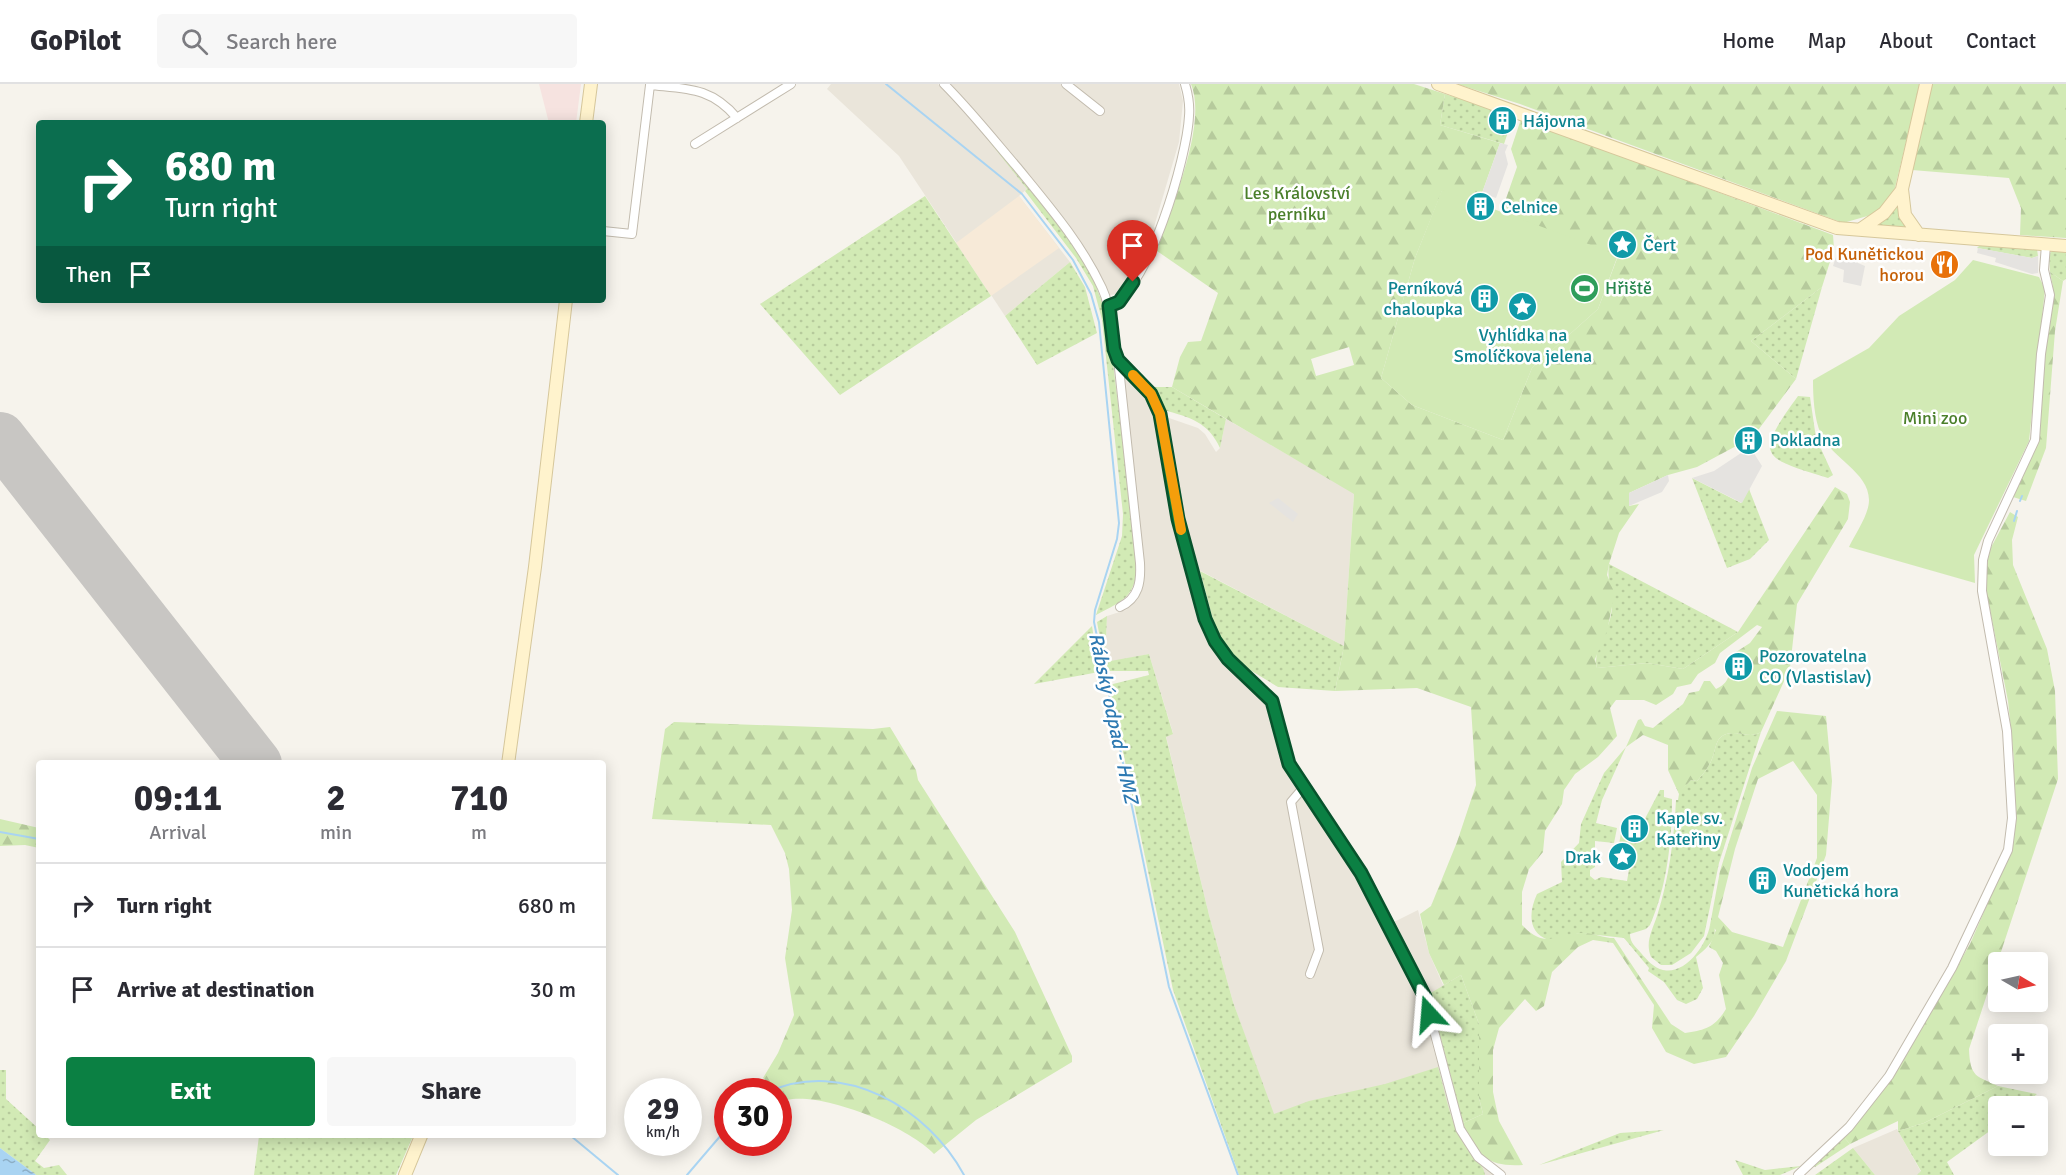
<!DOCTYPE html>
<meta charset="utf-8">
<style>
body{margin:0;font-family:Signika,sans-serif;background:#f7f7f7;color:#2b2b33;height:100vh;display:flex;flex-direction:column;font-size:22px;white-space:nowrap}
*{box-sizing:border-box;margin:0}
p{font-size:20px;color:#7c7c81}
.icon{flex:none;width:33px;height:33px;fill:none;stroke:currentColor;stroke-width:2;stroke-linecap:round;stroke-linejoin:round}
.map{position:relative;flex:1;overflow:hidden}
.sheet{position:absolute;left:36px;top:676px;width:570px;height:378px;display:flex;flex-direction:column;background:#fff;border-radius:6px;box-shadow:0 3px 15px #0003}
.sheet>*{flex:none}
.top-card{position:absolute;left:36px;top:36px;width:570px;height:183px;border-radius:6px;box-shadow:0 3px 15px #0003;background:#0b6e4f;color:#fff;overflow:hidden}
.needle{width:39px;rotate:99deg}
.fabs{position:absolute;left:1988px;top:868px;display:grid;gap:12px}
.fabs a{display:grid;place-items:center;width:60px;height:60px;border-radius:6px;background:#fff;box-shadow:0 3px 15px #0003;font-size:30px}
.speed{position:absolute;left:624px;top:994px;display:flex;gap:12px;font-size:30px;font-weight:700;text-align:center}
.speed>*{display:grid;place-content:center;width:78px;height:78px;border-radius:50%;background:#fff;box-shadow:0 3px 15px #0003;line-height:1}
.speed small{font-size:15px;font-weight:400}
.speed .limit{border:9px solid #d22;background:#fff;color:#111}
.pin{position:absolute;display:grid;place-items:center;width:51px;height:51px;color:#fff;margin:-62px -26px;border-radius:50% 50% 50% 0;rotate:-45deg;box-shadow:0 0 6px #0007}
.pin .icon{rotate:45deg}
.me{position:absolute;width:66px;margin:-33px;rotate:341deg;stroke-linejoin:round;filter:drop-shadow(0 0 4px #0008)}
.turn{display:flex;align-items:center;gap:21px;height:126px;padding:0 30px;font-size:27px}
.turn .icon{width:78px;height:78px;stroke-width:2.5}
.turn b{display:block;font-size:42px;line-height:51px}
.then{display:flex;align-items:center;height:57px;padding:0 30px;background:#0003;gap:12px;font-size:22px}
.eta{display:flex;justify-content:space-evenly;align-items:center;height:102px;text-align:center}
.eta b{font-size:36px;font-weight:700;line-height:42px}
.action{display:flex;gap:12px;margin-top:auto;padding:12px 30px}
.action a{flex:1;height:69px;border-radius:6px;background:#0b8043;color:#fff;font-size:24px;font-weight:700;line-height:69px;text-align:center}
.action a+a{background:#f7f7f7;color:#2b2b33}
ul{padding:0;list-style:none}
li{display:flex;align-items:center;gap:18px;height:84px;padding:0 30px;border-top:2px solid #e1e1e2}
li div{flex:1}
li b{display:block;font-size:22px}
li em{font-style:normal}
header{display:flex;align-items:center;gap:36px;box-sizing:border-box;height:84px;padding:0 30px;background:#fff;border-bottom:2px solid #e1e1e2}
header strong{font-size:28px}
nav{display:flex;gap:33px;margin-inline-start:auto;font-size:21px}
.search{width:420px;height:54px;background:#f7f7f7;display:flex;align-items:center;gap:15px;box-sizing:border-box;padding:0 21px;border-radius:6px;color:#7c7c81;font-size:22px}
.map>svg:first-child{display:block}
</style>
<header>
<strong>GoPilot</strong>
<div class="search"><svg class="icon" aria-label="search" viewBox="0 0 24 24"><circle cx="10" cy="10" r="6"/><path d="M15 15l6 6"/></svg>Search here</div>
<nav><a>Home</a><a>Map</a><a>About</a><a>Contact</a></nav>
</header>
<div class="map">
<svg width="2066" height="1091" viewBox="0 0 2066 1091">
<defs>
<pattern id="grass-dots" width="8" height="8" patternUnits="userSpaceOnUse" patternTransform="scale(1.5)"><rect width="8" height="8" fill="#d2eab5"/><path d="M2 2h.1M6 6h.1" fill="none" stroke="#b6ca9c" stroke-width="1.8" stroke-linecap="round"/></pattern>
<pattern id="forest-firs" width="22" height="20" patternUnits="userSpaceOnUse" patternTransform="scale(1.5)"><rect width="22" height="20" fill="#d2eab5"/><path d="M5 1l3.5 6h-7zM16 11l3.5 6h-7z" fill="#b6ca9c"/></pattern>
<pattern id="water-ripples" width="26" height="14" patternUnits="userSpaceOnUse" patternTransform="scale(1.5)"><rect width="26" height="14" fill="#a9d4f2"/><path d="M2 4q2-2 4 0t4 0M15 11q2-2 4 0t4 0" fill="none" stroke="#8caec5"/></pattern>
</defs>
<rect width="100%" height="100%" fill="#f6f3ec"/>
<path fill="#eae5da" d="M 831,0 L 938,0 L 975,37 L 1027,105 L 1019,112 L 1070,178 L 1005,232 L 899,72 L 827,5 Z
M 951,0 L 1179,0 L 1183,17 L 1179,58 L 1154,143 L 1156,145 L 1142,179 L 1138,182 L 1139,184 L 1123,209 L 1110,211 L 1083,164 L 1057,126 Z
M 1125,289 L 1144,307 L 1157,330 L 1171,421 L 1202,541 L 1219,571 L 1269,619 L 1283,678 L 1355,783 L 1415,898 L 1456,1047 L 1471,1070 L 1495,1091 L 1294,1091 L 1233,918 L 1209,831 L 1166,652 L 1173,649 L 1149,570 L 1105,579 L 1107,532 L 1126,526 L 1135,517 L 1123,290 Z
M 1169,334 L 1198,344 L 1205,350 L 1216,368 L 1220,364 L 1226,335 L 1354,409 L 1344,562 L 1197,485 L 1180,425 L 1166,335 Z
M 1418,826 L 1429,869 L 1443,901 L 1461,891 L 1430,918 L 1428,910 L 1392,839 Z
M 1897,1045 L 1921,1088 L 1917,1091 L 1875,1091 L 1853,1064 Z"/>
<path fill="#f7ead8" d="M 1019,112 L 1059,164 L 991,212 L 956,159 Z"/>
<path fill="#f6e3e0" d="M 539,0 L 581,0 L 576,39 L 549,39 Z"/>
<path fill="url(#grass-dots)" d="M 1445,10 L 1511,31 L 1513,33 L 1504,60 L 1440,41 Z
M 973,37 L 1055,134 L 1092,191 L 1107,232 L 1138,478 C 1135,513 1125,516 1096,531 L 1122,452 L 1123,430 L 1102,236 L 1093,202 L 1076,174 L 1025,107 L 1027,105 Z
M 925,112 L 991,212 L 840,311 L 760,220 Z
M 1896,121 L 1907,146 L 1876,143 L 1888,133 Z
M 1980,161 L 2032,163 L 2037,165 L 2038,172 L 2032,174 L 1977,164 Z
M 2053,166 L 2066,166 L 2066,195 L 2063,197 L 2050,188 L 2049,170 Z
M 1070,178 L 1085,203 L 1097,249 L 1037,281 L 1005,232 Z
M 1822,203 L 1796,295 L 1751,257 Z
M 1154,303 L 1172,303 L 1226,335 L 1220,364 C 1208,338 1190,333 1163,326 Z
M 1798,312 L 1810,313 L 1816,354 L 1833,391 L 1828,394 C 1762,373 1753,374 1798,312 Z
M 1692,394 L 1741,419 L 1749,405 L 1769,456 L 1750,475 L 1727,484 Z
M 1609,480 L 1738,548 L 1683,585 L 1647,579 L 1597,584 C 1592,567 1608,548 1611,531 C 1615,512 1606,497 1609,480 Z
M 1200,487 L 1344,562 L 1335,607 L 1278,603 L 1250,586 L 1226,563 L 1215,543 Z
M 1107,532 L 1105,578 L 1149,570 L 1173,650 L 1166,653 L 1209,831 L 1233,918 L 1274,1030 L 1309,1017 L 1385,1000 L 1438,983 C 1446,1010 1450,1041 1467,1064 C 1474,1074 1483,1079 1485,1091 L 1239,1091 L 1173,906 L 1109,601 L 1149,591 L 1148,587 L 1107,587 L 1106,586 L 1097,538 Z
M 1092,542 L 1099,588 L 1034,600 Z
M 1761,648 L 1719,779 L 1704,852 L 1691,869 L 1672,881 L 1661,881 L 1651,873 C 1645,858 1652,847 1657,832 C 1669,795 1674,755 1676,716 L 1678,716 L 1679,710 L 1668,686 L 1679,708 L 1691,696 L 1697,697 C 1701,692 1706,687 1709,681 C 1718,667 1712,650 1733,649 C 1744,649 1751,654 1761,648 Z
M 1626,663 L 1602,716 L 1596,739 L 1617,744 L 1614,759 L 1595,757 L 1595,783 L 1590,786 L 1590,792 L 1595,796 L 1601,793 L 1627,797 L 1633,763 L 1619,760 L 1622,744 L 1637,750 L 1660,706 L 1664,706 L 1664,713 L 1672,715 C 1672,756 1667,803 1650,841 L 1646,845 L 1630,850 C 1630,859 1636,863 1641,869 C 1647,876 1654,884 1663,886 C 1686,891 1707,860 1710,841 L 1714,842 C 1718,855 1706,865 1696,873 L 1703,904 L 1697,915 L 1686,920 L 1677,916 L 1664,898 L 1648,887 L 1649,884 L 1624,854 L 1580,849 L 1549,856 C 1527,849 1529,827 1537,810 L 1562,798 L 1561,778 L 1579,759 L 1581,740 L 1604,689 Z
M 1461,891 L 1479,940 L 1479,1014 L 1483,1030 L 1463,1039 L 1429,910 Z
M 0,986 L 6,986 L 6,1015 L 39,1045 L 39,1052 L 46,1052 L 50,1056 L 35,1077 L 44,1084 L 59,1081 L 67,1091 L 36,1091 L 0,1064 Z
M 1998,1002 L 2037,1010 L 2022,1023 L 1998,1023 L 1998,1041 L 1947,1078 L 1954,1091 L 1917,1091 L 1921,1087 L 1898,1047 L 1924,1039 Z
M 1664,1046 L 1539,1081 L 1620,1049 Z
M 259,1052 L 413,1052 L 396,1091 L 254,1091 Z
M 1843,1052 L 1850,1060 L 1815,1083 L 1813,1081 Z
M 1853,1064 L 1875,1091 L 1815,1091 Z
M 1735,1076 L 1765,1086 L 1801,1082 L 1780,1091 L 1743,1091 Z"/>
<path fill="url(#forest-firs)" fill-rule="evenodd" d="M 1191,0 L 1414,0 L 1445,10 L 1440,41 L 1500,59 L 1478,120 L 1442,107 L 1415,174 L 1381,294 L 1412,321 L 1503,356 L 1532,284 L 1598,225 L 1618,172 L 1501,129 L 1517,83 L 1511,65 L 1521,35 L 1833,151 L 1834,165 L 1822,203 L 1751,257 L 1796,295 L 1753,353 L 1697,383 L 1668,391 L 1629,409 L 1629,422 L 1639,420 L 1619,449 L 1609,480 L 1607,491 L 1613,505 L 1613,518 L 1607,547 L 1595,575 L 1597,584 L 1647,579 L 1683,585 L 1738,548 L 1835,403 L 1847,410 L 1850,418 L 1848,435 L 1797,520 L 1790,584 L 1761,648 C 1751,654 1744,649 1733,649 C 1712,650 1718,667 1709,681 C 1706,687 1701,692 1697,697 L 1691,696 L 1679,709 L 1668,686 L 1668,661 L 1643,651 L 1626,663 L 1638,636 L 1641,635 L 1645,642 L 1653,644 L 1683,620 L 1689,609 L 1699,607 L 1704,597 L 1710,597 L 1716,605 C 1733,598 1729,583 1733,570 L 1750,559 L 1762,543 L 1757,541 L 1720,569 L 1715,579 L 1698,590 L 1691,600 L 1677,603 L 1673,610 L 1656,621 L 1644,616 L 1616,616 L 1610,624 L 1617,652 L 1598,673 L 1575,690 L 1564,706 L 1562,720 L 1545,747 L 1543,768 L 1529,785 L 1522,808 L 1522,841 C 1545,865 1553,851 1580,849 C 1591,848 1603,854 1614,854 L 1671,940 L 1685,949 C 1706,946 1715,943 1726,925 L 1719,891 L 1723,879 L 1716,867 L 1709,863 L 1716,846 L 1710,841 L 1720,787 L 1752,684 L 1777,627 L 1826,632 L 1832,697 L 1826,771 L 1786,877 L 1754,932 L 1726,973 L 1694,980 L 1666,968 L 1652,944 L 1654,921 L 1613,859 L 1593,856 L 1578,863 L 1552,888 L 1544,922 L 1536,927 L 1525,915 L 1499,944 L 1493,966 L 1493,1008 L 1499,1037 L 1523,1081 C 1489,1083 1479,1073 1464,1044 L 1463,1039 L 1483,1030 L 1479,1014 L 1479,940 L 1461,891 L 1444,901 L 1429,869 L 1420,830 L 1431,822 L 1457,758 L 1476,701 L 1471,623 L 1417,604 L 1335,607 L 1344,562 L 1354,410 L 1172,303 L 1180,273 L 1188,258 L 1201,257 L 1218,209 L 1157,167 C 1170,124 1208,42 1191,0 ZM 1349,263 L 1354,281 L 1316,292 L 1311,275 ZM 1793,677 L 1817,711 L 1817,774 L 1783,863 L 1732,848 L 1718,833 L 1735,765 L 1758,695 Z
M 1457,0 L 1920,0 L 1892,116 L 1871,131 L 1843,139 L 1520,20 Z
M 1930,0 L 2066,0 L 2066,154 L 2020,151 L 2021,124 L 2009,94 L 1912,86 Z
M 2050,188 L 2063,197 L 2055,247 L 2046,364 L 2026,417 L 2013,413 L 2034,366 L 2053,203 Z
M 2010,428 L 2018,433 L 2012,456 L 2013,481 L 2047,565 L 2055,607 L 2058,695 L 1969,965 C 1970,994 1977,992 1998,1002 L 1924,1039 L 1898,1047 L 1898,1037 L 1850,1060 L 1843,1052 L 1901,979 L 1923,942 L 1970,860 L 2003,784 L 2014,737 L 2014,676 L 2008,617 L 1985,501 L 1987,471 Z
M 674,638 L 873,645 L 890,643 L 916,686 L 918,696 L 1015,848 L 1072,972 L 1072,978 L 976,1036 L 934,1070 C 909,1043 823,1008 787,1016 L 763,994 L 778,969 L 794,931 L 785,874 L 792,826 L 789,785 L 785,769 L 771,741 L 652,735 L 665,645 Z
M 0,735 L 39,744 L 39,764 L 25,761 L 0,762 Z"/>
<path fill="#d2eab5" d="M 1442,106 L 1618,171 L 1598,225 L 1532,284 L 1503,356 L 1412,321 L 1381,294 L 1415,174 Z
M 1973,176 L 2039,193 L 2045,205 L 2029,357 L 1974,471 L 1975,499 L 1849,463 C 1855,450 1869,431 1869,416 C 1869,388 1831,374 1821,350 C 1814,335 1813,312 1813,296 L 1869,264 L 1899,232 L 1955,196 Z"/>
<path fill="#e5e3e0" d="M 1500,59 L 1508,61 L 1505,68 L 1508,80 L 1496,114 L 1482,109 Z
M 1978,164 L 2032,174 L 2038,172 L 2038,189 L 2032,190 L 1995,178 L 1996,174 L 1977,169 Z
M 1837,170 L 1865,182 L 1861,202 L 1843,198 L 1844,186 L 1833,182 Z
M 1750,363 L 1762,382 L 1742,419 L 1692,394 L 1714,387 Z
M 1668,391 L 1669,397 L 1662,408 L 1629,422 L 1629,409 Z
M 1278,414 L 1298,430 L 1293,438 L 1269,419 Z"/>
<path fill="url(#water-ripples)" d="M 0,1064 L 35,1090 L 36,1091 L 0,1091 Z"/>
<g fill="none" stroke-linecap="round" stroke-linejoin="round">
<path stroke="#a9d4f2" stroke-width="2" d="M 886,0 L 1022,110 L 1073,176 L 1091,210 L 1099,238 L 1119,439 L 1117,455 L 1095,526 L 1094,538 L 1169,903 L 1238,1091
M 2020,417 L 2022,412
M 2014,437 L 2017,427
M 0,748 L 39,755
M 768,1008 C 843,974 928,1024 964,1091
M 571,1052 L 618,1091
M 687,1091 L 728,1043"/>
<path stroke="#c8c6c3" stroke-width="52" d="M 0,354 L 256,680"/>
<defs>
<path id="street" d="M 944,0 C 970,26 993,55 1017,83 C 1048,121 1081,159 1102,204 C 1113,227 1109,252 1118,275 L 1140,479 C 1141,498 1139,514 1120,523
M 1066,0 L 1100,27
M 695,60 L 791,0
M 603,147 L 632,150 L 650,1 C 687,5 711,3 737,34
M 1109,222 C 1149,206 1187,73 1189,32 C 1190,21 1188,10 1185,0
M 1118,275 L 1151,310 L 1160,330 L 1178,435 L 1205,535 L 1215,557 L 1228,575 L 1272,617 L 1289,680 L 1361,789 L 1425,913 L 1460,1045 L 1478,1073 L 1501,1091
M 1303,704 L 1291,718 L 1319,866 L 1310,890
M 1798,1091 L 1849,1043 L 1889,992 L 1952,884 L 2008,766 L 2012,734 L 2007,647 L 1982,507 L 1983,476 L 1988,457 L 2035,356 L 2041,270 L 2050,211 L 2044,186 L 2046,161"/>
<path id="secondary" d="M 1438,0 L 1837,144 L 2066,162
M 586,39 L 591,0
M 1861,145 L 1884,129 L 1902,106
M 1919,151 L 1905,131 L 1902,105 L 1926,0
M 508,680 L 535,483 L 566,216
M 405,1091 L 421,1052"/>
</defs>
<use href="#street" stroke="#c2bbae" stroke-width="10"/>
<use href="#secondary" stroke="#d6c79b" stroke-width="14"/>
<use href="#street" stroke="#fff" stroke-width="8"/>
<use href="#secondary" stroke="#fff3cd" stroke-width="12"/>
</g>
<g fill="none" stroke-linecap="round" stroke-linejoin="round">
<defs>
<path id="route" d="M 1133,198 L 1119,218 L 1109,222 L 1114,265 L 1118,276 L 1151,310 L 1160,330 L 1178,435 L 1205,535 L 1215,557 L 1228,575 L 1272,617 L 1289,680 L 1361,789 L 1425,913 L 1429,930"/>
</defs>
<use href="#route" stroke="#07532c" stroke-width="15"/>
<use href="#route" stroke="#0b8043" stroke-width="10"/>
<path stroke="#f59e0b" stroke-width="10" d="M 1133,291 L 1151,310 L 1160,330 L 1181,446"/>
</g>
<defs>
<symbol id="building-disc" viewBox="-11 -11 22 22"><circle r="9.5" fill="#0f9aa8" stroke="#fff"/><path d="M-4-6H4V6H1V3H-1V6H-4ZM-2.5-4.3h1.7v1.8h-1.7ZM.8-4.3h1.7v1.8H.8ZM-2.5-1h1.7V.8h-1.7ZM.8-1h1.7V.8H.8Z" fill="#fff"/></symbol>
<symbol id="sight-disc" viewBox="-11 -11 22 22"><circle r="9.5" fill="#0f9aa8" stroke="#fff"/><path d="M0-6L1.8-2.2L6-1.7L2.9 1.2L3.7 5.4L0 3.3L-3.7 5.4L-2.9 1.2L-6-1.7L-1.8-2.2Z" fill="#fff"/></symbol>
<symbol id="restaurant-disc" viewBox="-11 -11 22 22"><circle r="9.5" fill="#e8710a" stroke="#fff"/><path d="M-5-6h1v4h1v-4h1v4h1v-4h1v5L-1.5 .5V6h-2V.5L-5-1ZM5-6V6H3V1.5H1.5Q1.5-4 5-6Z" fill="#fff"/></symbol>
<symbol id="stadium-disc" viewBox="-11 -11 22 22"><circle r="9.5" fill="#2e9e5b" stroke="#fff"/><path d="M0-5a6.5 5 0 1 0 0 10a6.5 5 0 1 0 0-10ZM-3.5-1.8h7v3.6h-7Z" fill="#fff"/></symbol>
</defs>
<g fill-rule="evenodd">
<use href="#building-disc" x="1486" y="20" width="33" height="33"/>
<use href="#building-disc" x="1464" y="106" width="33" height="33"/>
<use href="#sight-disc" x="1606" y="144" width="33" height="33"/>
<use href="#restaurant-disc" x="1928" y="164" width="33" height="33"/>
<use href="#stadium-disc" x="1568" y="188" width="33" height="33"/>
<use href="#building-disc" x="1468" y="198" width="33" height="33"/>
<use href="#sight-disc" x="1506" y="206" width="33" height="33"/>
<use href="#building-disc" x="1732" y="340" width="33" height="33"/>
<use href="#building-disc" x="1722" y="566" width="33" height="33"/>
<use href="#building-disc" x="1618" y="728" width="33" height="33"/>
<use href="#sight-disc" x="1606" y="756" width="33" height="33"/>
<use href="#building-disc" x="1746" y="780" width="33" height="33"/>
</g>
<g text-anchor="middle" stroke-width="5" stroke-linejoin="round" paint-order="stroke">
<g font-size="18" fill="#0d838f" stroke="#fff" text-anchor="start">
<text x="1523" y="43">Hájovna</text>
<text x="1501" y="129">Celnice</text>
<text x="1643" y="167">Čert</text>
<text x="1463" y="210" text-anchor="end">Perníková<tspan x="1463" dy="21">chaloupka</tspan></text>
<text x="1523" y="257" text-anchor="middle">Vyhlídka na<tspan x="1523" dy="21">Smolíčkova jelena</tspan></text>
<text x="1770" y="362">Pokladna</text>
<text x="1759" y="578">Pozorovatelna<tspan x="1759" dy="21">CO (Vlastislav)</tspan></text>
<text x="1656" y="740">Kaple sv.<tspan x="1656" dy="21">Kateřiny</tspan></text>
<text x="1601" y="779" text-anchor="end">Drak</text>
<text x="1783" y="792">Vodojem<tspan x="1783" dy="21">Kunětická hora</tspan></text>
</g>
<g font-size="18" fill="#4a7f2a" stroke="#fff">
<text x="1297" y="115">Les Království<tspan x="1297" dy="21">perníku</tspan></text>
<text x="1935" y="340">Mini zoo</text>
</g>
<g font-size="18" fill="#c56008" stroke="#fff" text-anchor="end">
<text x="1924" y="176">Pod Kunětickou<tspan x="1924" dy="21">horou</tspan></text>
</g>
<g font-size="18" fill="#27864d" stroke="#fff" text-anchor="start">
<text x="1605" y="210">Hřiště</text>
</g>
<g font-size="20" font-style="italic" fill="#2e7ab2" stroke="#fff">
<text transform="translate(1114 634) rotate(78)" y="7">Rábský odpad - HMZ</text>
</g>
</g>
</svg>
<div class="fabs">
<a><svg class="needle" viewBox="-14 -14 28 28"><path d="M0-13l5 13h-10z" fill="#e53935"/><path d="M0 13l5-13h-10z" fill="#7c7c81"/></svg></a>
<a>+</a>
<a>−</a>
</div>
<div class="speed"><div>29<small>km/h</small></div><div class="limit">30</div></div>
<div class="pin" style="left:1133px;top:198px;background:#d93025"><svg class="icon" aria-label="arrive" viewBox="0 0 24 24"><path d="M6 21V4h12l-3 4 3 4H6"/></svg></div>
<svg class="me" style="left:1429px;top:930px" viewBox="-20 -20 40 40"><path d="M0-17L14 15 0 8-14 15z" fill="#0b8043" stroke="#fff" stroke-width="4"/></svg>
<div class="top-card">
<div class="turn"><svg class="icon" aria-label="right" viewBox="0 0 24 24"><path d="M7 20v-9h11M14 6l5 5-5 5"/></svg><div><b>680 m</b>Turn right</div></div>
<div class="then">Then<svg class="icon" aria-label="arrive" viewBox="0 0 24 24"><path d="M6 21V4h12l-3 4 3 4H6"/></svg></div>
</div>
<section class="sheet">
<div class="eta">
<div><b>09:11</b><p>Arrival</p></div>
<div><b>2</b><p>min</p></div>
<div><b>710</b><p>m</p></div>
</div>
<ul>
<li><svg class="icon" aria-label="right" viewBox="0 0 24 24"><path d="M7 20v-9h11M14 6l5 5-5 5"/></svg><div><b>Turn right</b></div><em>680 m</em></li>
<li><svg class="icon" aria-label="arrive" viewBox="0 0 24 24"><path d="M6 21V4h12l-3 4 3 4H6"/></svg><div><b>Arrive at destination</b></div><em>30 m</em></li>
</ul>
<div class="action"><a>Exit</a><a>Share</a></div>
</section>
</div>
